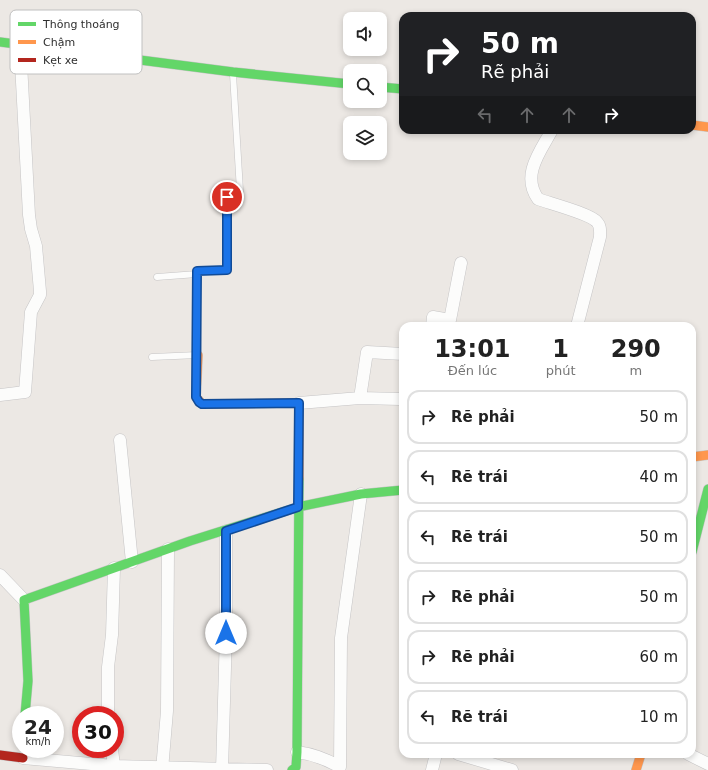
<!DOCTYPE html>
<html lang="vi">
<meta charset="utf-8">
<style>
body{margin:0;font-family:"DejaVu Sans",sans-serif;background:#f2f2f2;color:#222;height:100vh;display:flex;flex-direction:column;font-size:15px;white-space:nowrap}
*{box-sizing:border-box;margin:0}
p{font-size:13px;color:#767676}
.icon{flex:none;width:22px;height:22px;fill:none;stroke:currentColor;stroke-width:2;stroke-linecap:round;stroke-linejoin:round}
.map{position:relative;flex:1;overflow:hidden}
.drawer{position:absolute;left:399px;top:322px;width:297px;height:436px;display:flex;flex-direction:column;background:#fff;border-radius:12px;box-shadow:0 2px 6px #0003}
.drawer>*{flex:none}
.top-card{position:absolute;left:399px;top:12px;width:297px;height:122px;border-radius:12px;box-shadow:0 2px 6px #0003;background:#202124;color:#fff;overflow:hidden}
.buttons{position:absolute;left:343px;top:12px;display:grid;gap:8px}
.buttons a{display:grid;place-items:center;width:44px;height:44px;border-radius:8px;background:#fff;box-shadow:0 2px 6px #0003;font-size:20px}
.speed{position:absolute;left:12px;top:706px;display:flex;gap:8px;font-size:20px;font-weight:700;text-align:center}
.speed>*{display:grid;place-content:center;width:52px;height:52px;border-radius:50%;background:#fff;box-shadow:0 2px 6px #0003;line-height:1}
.speed small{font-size:10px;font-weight:400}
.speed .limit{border:6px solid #d22;background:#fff;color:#111}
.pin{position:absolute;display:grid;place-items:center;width:34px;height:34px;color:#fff;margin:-17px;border:2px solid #fff;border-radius:50%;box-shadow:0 1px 4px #0007}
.me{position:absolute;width:44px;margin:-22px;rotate:0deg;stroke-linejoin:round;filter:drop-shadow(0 0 3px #0008)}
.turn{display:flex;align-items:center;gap:14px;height:84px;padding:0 16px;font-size:18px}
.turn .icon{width:52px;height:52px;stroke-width:2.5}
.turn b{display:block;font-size:28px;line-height:34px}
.lanes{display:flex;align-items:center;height:38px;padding:0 16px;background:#0003;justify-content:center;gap:20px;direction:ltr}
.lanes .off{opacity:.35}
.eta{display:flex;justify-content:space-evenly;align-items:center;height:68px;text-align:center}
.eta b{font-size:24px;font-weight:700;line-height:28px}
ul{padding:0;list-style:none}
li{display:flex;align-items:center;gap:12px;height:54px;margin:0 8px 6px;padding:0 8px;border:2px solid #e0e0e0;border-radius:12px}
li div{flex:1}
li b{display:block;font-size:15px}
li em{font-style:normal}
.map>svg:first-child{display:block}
</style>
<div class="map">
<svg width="708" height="770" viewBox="0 0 708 770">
<rect width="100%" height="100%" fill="#ece8e4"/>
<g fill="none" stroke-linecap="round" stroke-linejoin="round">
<defs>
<path id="lane" d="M 157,277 L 197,274
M 152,357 L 198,355 L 197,271 L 227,270 L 226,200 L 228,196 L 238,194 L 240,191 L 233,74"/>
<path id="street" d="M 552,130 C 540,152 521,175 538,199 C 549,203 591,214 597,222 C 601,226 600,232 600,237 L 577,326
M 432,326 L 433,317 L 450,320 L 461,263
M 0,395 L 25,392 L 31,312 L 40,295 L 40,291 L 36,246 L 31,229 L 29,215 L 20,44
M 360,398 L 400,399
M 299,403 L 360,398 L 367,352 L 403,354
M 120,440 L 132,562
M 0,575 L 24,600
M 108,715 L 108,667 L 112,635 L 114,568
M 112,749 L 114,766
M 297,752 C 313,754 326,759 340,767 L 341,638 L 361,494
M 458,754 L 512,770
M 688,754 L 708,764
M 23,758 L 114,766 L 267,770
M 162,770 L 167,711 L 168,549
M 222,770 L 226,633 L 226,531
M 432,770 L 436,754"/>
<path id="fast" d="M 0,42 L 233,72 L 350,84
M 380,87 L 403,89
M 692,552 L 708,489
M 25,715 L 28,681 L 24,600 L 190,541 L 298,507 L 361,494 L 403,490
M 292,770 L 296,767 L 297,752 L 299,479"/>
<path id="slow" d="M 692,125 L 708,127
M 198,355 L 196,397 L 202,404 L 299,403 L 299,479
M 692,457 L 708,455
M 636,770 L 641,754"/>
<path id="jam" d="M 0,755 L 23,758"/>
</defs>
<use href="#lane" stroke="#c5c4c5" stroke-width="7"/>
<use href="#street" stroke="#c5c4c5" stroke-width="13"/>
<use href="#fast" stroke="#c5c4c5" stroke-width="10"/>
<use href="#slow" stroke="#c5c4c5" stroke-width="10"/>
<use href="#jam" stroke="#c5c4c5" stroke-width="10"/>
<use href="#lane" stroke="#fcfcfb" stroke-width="6"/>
<use href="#street" stroke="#fcfcfb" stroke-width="12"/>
<use href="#fast" stroke="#63d668" stroke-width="9"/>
<use href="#slow" stroke="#ff974d" stroke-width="9"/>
<use href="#jam" stroke="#b3261e" stroke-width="9"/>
</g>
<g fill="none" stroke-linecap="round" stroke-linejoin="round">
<defs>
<path id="route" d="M 226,633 L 226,531 L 298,507 L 299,403 L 202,404 L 199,402 L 196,397 L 197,271 L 227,270 L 227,197"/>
</defs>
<use href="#route" stroke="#114b97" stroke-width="10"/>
<use href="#route" stroke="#1a73e8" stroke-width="7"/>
</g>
<rect x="10" y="10" width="132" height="64" rx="6" fill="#fff" stroke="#c0c0c0" stroke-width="1"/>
<rect x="18" y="22" width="18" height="4" fill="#63d668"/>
<rect x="18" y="40" width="18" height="4" fill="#ff974d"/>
<rect x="18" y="58" width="18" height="4" fill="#b3261e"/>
<g font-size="11" fill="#2e2e2e">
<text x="43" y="28">Thông thoáng</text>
<text x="43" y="46">Chậm</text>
<text x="43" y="64">Kẹt xe</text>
</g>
</svg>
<div class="buttons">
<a><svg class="icon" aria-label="sound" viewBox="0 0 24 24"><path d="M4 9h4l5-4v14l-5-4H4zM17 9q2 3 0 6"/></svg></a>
<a><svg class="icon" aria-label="search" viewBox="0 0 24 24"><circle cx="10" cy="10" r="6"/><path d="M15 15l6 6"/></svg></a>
<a><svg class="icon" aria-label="layers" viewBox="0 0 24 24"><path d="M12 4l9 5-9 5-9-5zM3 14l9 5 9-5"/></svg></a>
</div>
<div class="speed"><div>24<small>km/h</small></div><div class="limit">30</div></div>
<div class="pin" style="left:227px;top:197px;background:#d93025"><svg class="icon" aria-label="arrive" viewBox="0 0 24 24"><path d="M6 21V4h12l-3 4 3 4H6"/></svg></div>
<svg class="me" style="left:226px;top:633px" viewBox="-20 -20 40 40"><circle r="19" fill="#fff"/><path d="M0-13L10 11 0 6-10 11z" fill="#1a73e8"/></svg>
<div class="top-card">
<div class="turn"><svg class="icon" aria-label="right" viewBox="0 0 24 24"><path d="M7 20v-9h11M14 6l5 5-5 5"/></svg><div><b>50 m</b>Rẽ phải</div></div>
<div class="lanes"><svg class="icon off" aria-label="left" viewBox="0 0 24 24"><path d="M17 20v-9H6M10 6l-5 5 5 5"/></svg><svg class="icon off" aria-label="ahead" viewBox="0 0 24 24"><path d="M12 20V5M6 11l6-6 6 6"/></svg><svg class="icon off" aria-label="ahead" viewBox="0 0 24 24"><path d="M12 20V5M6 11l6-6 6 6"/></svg><svg class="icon" aria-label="right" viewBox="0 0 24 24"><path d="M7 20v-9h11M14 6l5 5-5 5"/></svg></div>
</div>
<section class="drawer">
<div class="eta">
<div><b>13:01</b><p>Đến lúc</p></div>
<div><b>1</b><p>phút</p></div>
<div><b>290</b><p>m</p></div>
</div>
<ul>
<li><svg class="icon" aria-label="right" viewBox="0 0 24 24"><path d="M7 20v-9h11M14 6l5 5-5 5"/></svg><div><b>Rẽ phải</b></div><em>50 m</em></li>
<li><svg class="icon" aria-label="left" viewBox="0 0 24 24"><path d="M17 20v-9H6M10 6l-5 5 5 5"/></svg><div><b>Rẽ trái</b></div><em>40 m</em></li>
<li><svg class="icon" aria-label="left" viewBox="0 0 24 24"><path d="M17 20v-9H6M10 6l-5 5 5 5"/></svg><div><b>Rẽ trái</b></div><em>50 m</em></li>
<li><svg class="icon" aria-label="right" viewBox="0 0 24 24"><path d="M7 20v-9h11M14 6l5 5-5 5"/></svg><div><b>Rẽ phải</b></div><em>50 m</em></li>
<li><svg class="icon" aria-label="right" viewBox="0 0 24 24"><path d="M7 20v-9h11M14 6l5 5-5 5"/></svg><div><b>Rẽ phải</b></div><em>60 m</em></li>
<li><svg class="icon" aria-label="left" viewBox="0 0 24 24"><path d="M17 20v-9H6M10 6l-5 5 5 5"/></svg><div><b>Rẽ trái</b></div><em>10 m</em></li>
</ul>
</section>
</div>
